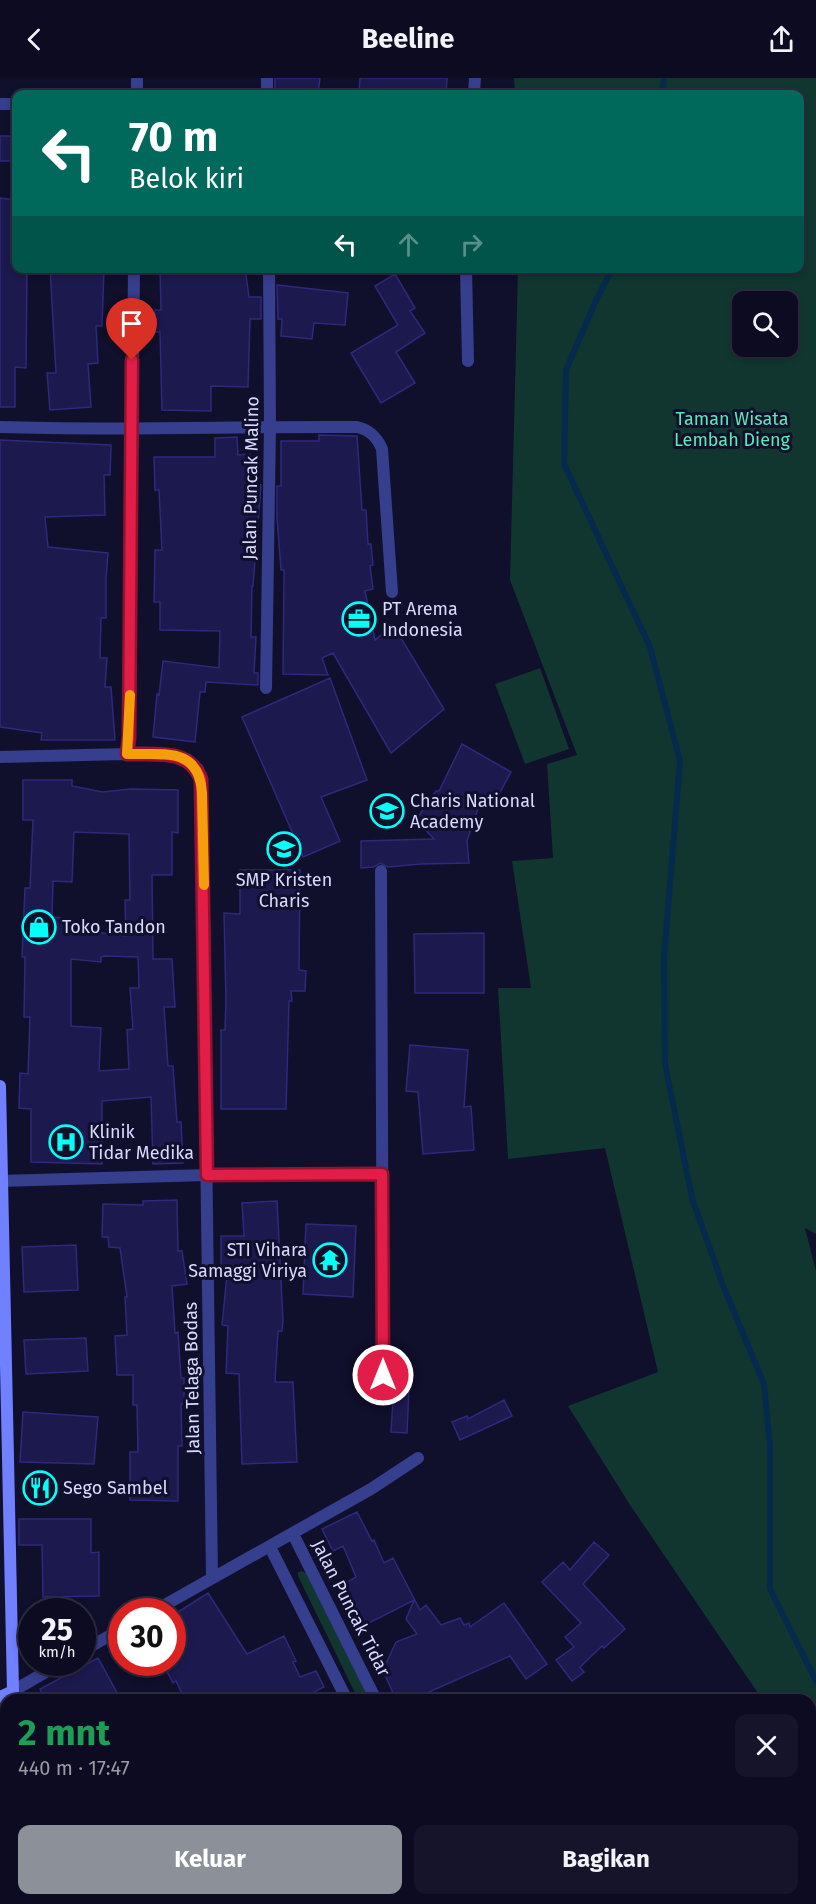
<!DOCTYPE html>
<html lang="id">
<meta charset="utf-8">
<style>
body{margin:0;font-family:"Fira Sans",sans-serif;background:#15142a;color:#f1f3f6;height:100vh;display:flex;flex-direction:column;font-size:22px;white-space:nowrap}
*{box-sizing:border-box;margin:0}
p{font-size:20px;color:#9a9ba5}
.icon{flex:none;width:33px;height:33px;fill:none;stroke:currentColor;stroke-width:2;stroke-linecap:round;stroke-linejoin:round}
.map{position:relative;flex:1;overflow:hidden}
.details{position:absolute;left:0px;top:1616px;width:816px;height:212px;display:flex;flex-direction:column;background:#0c0b21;border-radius:18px 18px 0 0;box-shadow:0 3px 9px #0003,0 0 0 2px #2c2b3f}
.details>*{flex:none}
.hud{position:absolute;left:12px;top:12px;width:792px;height:183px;border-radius:12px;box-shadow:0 3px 9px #0003,0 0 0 2px #2c2b3f;background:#00695c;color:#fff;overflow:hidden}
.controls{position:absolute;left:732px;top:213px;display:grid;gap:12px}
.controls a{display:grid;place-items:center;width:66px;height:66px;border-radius:12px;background:#0c0b21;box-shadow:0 3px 9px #0003,0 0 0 2px #2c2b3f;font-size:30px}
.speed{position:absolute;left:18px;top:1520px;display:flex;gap:12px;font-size:30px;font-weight:700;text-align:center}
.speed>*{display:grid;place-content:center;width:78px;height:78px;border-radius:50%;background:#0c0b21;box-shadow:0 3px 9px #0003,0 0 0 2px #2c2b3f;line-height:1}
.speed small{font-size:15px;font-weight:400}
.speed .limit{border:9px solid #d22;background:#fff;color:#111}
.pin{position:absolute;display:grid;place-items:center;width:51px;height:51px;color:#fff;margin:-62px -26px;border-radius:50% 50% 50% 0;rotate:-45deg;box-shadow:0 0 6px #0007}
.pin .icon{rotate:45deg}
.me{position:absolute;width:66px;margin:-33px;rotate:0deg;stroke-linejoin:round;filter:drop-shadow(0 0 4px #0008)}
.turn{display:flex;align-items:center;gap:21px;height:126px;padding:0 18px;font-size:27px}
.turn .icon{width:78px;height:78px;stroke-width:2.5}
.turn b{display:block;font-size:42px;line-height:51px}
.lanes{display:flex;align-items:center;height:57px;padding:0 18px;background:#0003;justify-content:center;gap:30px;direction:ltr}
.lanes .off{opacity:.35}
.round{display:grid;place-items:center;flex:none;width:63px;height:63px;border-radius:12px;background:#15142a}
.summary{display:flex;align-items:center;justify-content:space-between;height:102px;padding:0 18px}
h1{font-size:36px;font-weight:700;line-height:45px;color:#1e9e55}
.primary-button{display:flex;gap:12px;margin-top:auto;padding:12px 18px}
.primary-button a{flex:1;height:69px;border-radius:12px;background:#8c9099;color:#fff;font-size:24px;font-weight:700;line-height:69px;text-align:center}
.primary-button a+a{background:#15142a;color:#f1f3f6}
header{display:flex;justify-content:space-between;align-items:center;height:78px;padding:0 18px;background:#0c0b21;font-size:27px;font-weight:700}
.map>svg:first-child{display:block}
</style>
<header><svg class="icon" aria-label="back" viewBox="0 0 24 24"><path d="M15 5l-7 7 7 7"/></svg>Beeline<svg class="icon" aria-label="share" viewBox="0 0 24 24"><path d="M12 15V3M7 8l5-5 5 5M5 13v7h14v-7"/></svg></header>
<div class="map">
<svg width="816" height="1826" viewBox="0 0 816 1826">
<rect width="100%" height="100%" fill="#100f2c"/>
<path fill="#113630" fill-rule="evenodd" d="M 514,0 L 816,0 L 816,1156 L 805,1150 L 816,1193 L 816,1701 L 810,1692 L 810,1622 L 762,1621 L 630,1427 L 568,1328 L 658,1294 L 605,1070 L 508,1081 L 498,910 L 531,910 L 512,783 L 553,780 L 547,686 L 577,677 L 510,502 L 518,191 L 800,190 L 800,16 L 515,16 ZM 742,224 L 788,224 L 788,268 L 742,268 Z
M 540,590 L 569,671 L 525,686 L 495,606 Z
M 302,1493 L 306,1495 L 369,1621 L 358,1621 L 298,1498 L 298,1494 Z"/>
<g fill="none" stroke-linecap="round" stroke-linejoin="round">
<path stroke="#062a4d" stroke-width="6" d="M 662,16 L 664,0
M 613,190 L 597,220 L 566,292 L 564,386 L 650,569 L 680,683 L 664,879 L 665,986 L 692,1120 L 722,1205 L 764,1306 L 770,1369 L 770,1511 L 816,1603"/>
</g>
<path fill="#1c194e" stroke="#2e297c" stroke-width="1.5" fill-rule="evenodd" d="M 275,0 L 320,0 L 318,16 L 275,16 Z
M 360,0 L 447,0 L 446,16 L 359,16 Z
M 0,58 L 16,58 L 16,83 L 0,83 Z
M 0,120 L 16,122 L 16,190 L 27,190 L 26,290 L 15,289 L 15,329 L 0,329 Z
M 50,190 L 104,191 L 102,248 L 96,248 L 98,285 L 88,286 L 91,329 L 50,332 L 47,295 L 56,295 Z
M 160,190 L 245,190 L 249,219 L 261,219 L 261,241 L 250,241 L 248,309 L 211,308 L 211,333 L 162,332 L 160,254 L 155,254 L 155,232 L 161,232 Z
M 395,196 L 415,230 L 410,233 L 425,255 L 396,274 L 415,305 L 381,325 L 351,275 L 398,247 L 375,208 Z
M 277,207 L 348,215 L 345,247 L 314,245 L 312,261 L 281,258 L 282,241 L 278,241 Z
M 319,357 L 357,358 L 362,432 L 366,432 L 368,466 L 371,466 L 373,487 L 370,488 L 373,511 L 365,513 L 375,562 L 393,547 L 444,631 L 391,675 L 333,575 L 322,580 L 328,597 L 283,596 L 284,500 L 284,492 L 281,492 L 277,440 L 277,408 L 281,408 L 281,363 L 319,363 Z
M 237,359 L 238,377 L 250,376 L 251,406 L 261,407 L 253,508 L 252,508 L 251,559 L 256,559 L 254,595 L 258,595 L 258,607 L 206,604 L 205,614 L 200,614 L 195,664 L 153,659 L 157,616 L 159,617 L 163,583 L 219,590 L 220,553 L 160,552 L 160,524 L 154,524 L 155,472 L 162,472 L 159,412 L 155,412 L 154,379 L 215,379 L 215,360 Z
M 0,362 L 111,367 L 110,397 L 104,397 L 105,437 L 45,439 L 48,469 L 108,475 L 106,501 L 106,540 L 101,540 L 100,580 L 107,580 L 105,609 L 111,609 L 115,662 L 41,662 L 42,655 L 0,649 Z
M 330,600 L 367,702 L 321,719 L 340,763 L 303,779 L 242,639 Z
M 462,666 L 511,694 L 491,731 L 480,725 L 467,763 L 469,785 L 421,786 L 388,789 L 380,785 L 374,789 L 361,790 L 361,763 L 434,761 L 416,742 L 436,713 L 439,713 Z
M 23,702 L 72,702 L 72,708 L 102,714 L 131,711 L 178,712 L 178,755 L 172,754 L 172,797 L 152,797 L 153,881 L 172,881 L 175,929 L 164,929 L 168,988 L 173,988 L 177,1044 L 181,1044 L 183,1085 L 153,1086 L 151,1019 L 102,1023 L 102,1086 L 31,1084 L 31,1031 L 19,1030 L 20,995 L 28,996 L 30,939 L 24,939 L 25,879 L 22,879 L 25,810 L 30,810 L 33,742 L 23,742 ZM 74,754 L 129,756 L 130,822 L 125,822 L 126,858 L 72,851 L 73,841 L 52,839 L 53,803 L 72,804 ZM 104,878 L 138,879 L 139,910 L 130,910 L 133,951 L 127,952 L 129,991 L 99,993 L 101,950 L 71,948 L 71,881 L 101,884 L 101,879 Z
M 240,792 L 300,792 L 299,892 L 306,893 L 305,913 L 291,913 L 292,923 L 289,923 L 286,1031 L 221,1031 L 221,952 L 225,952 L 226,924 L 224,835 L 240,836 Z
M 484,855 L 484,915 L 415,915 L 414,856 Z
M 410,967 L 468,972 L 464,1029 L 471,1028 L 474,1072 L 423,1076 L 418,1014 L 406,1013 Z
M 177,1122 L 178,1173 L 182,1173 L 187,1206 L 172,1208 L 175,1255 L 178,1254 L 181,1300 L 184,1300 L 184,1326 L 181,1326 L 182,1368 L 178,1368 L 178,1423 L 130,1422 L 130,1374 L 138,1374 L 137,1327 L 133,1327 L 133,1297 L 117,1297 L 115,1258 L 127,1257 L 125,1219 L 127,1219 L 120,1170 L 109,1169 L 108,1159 L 102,1159 L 103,1126 L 143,1127 L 143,1123 Z
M 277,1123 L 283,1243 L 282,1253 L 278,1253 L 275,1304 L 293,1304 L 297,1384 L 242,1386 L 239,1296 L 226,1295 L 228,1248 L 222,1247 L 227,1197 L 221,1197 L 221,1158 L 244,1158 L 242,1125 Z
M 306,1146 L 356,1148 L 353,1219 L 303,1216 Z
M 76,1167 L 78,1212 L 24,1214 L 22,1169 Z
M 86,1260 L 88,1293 L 26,1296 L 24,1262 Z
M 395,1288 L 410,1289 L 407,1355 L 391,1354 Z
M 504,1322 L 512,1338 L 460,1362 L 452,1344 L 467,1338 L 468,1341 Z
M 23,1334 L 98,1339 L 94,1386 L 20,1384 Z
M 357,1434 L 372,1463 L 374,1462 L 384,1485 L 393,1480 L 420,1532 L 426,1527 L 441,1547 L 460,1540 L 464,1547 L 469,1545 L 470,1549 L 504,1525 L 547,1586 L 526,1601 L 510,1578 L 411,1622 L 396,1622 L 383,1592 L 396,1564 L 417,1556 L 406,1541 L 414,1522 L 365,1547 L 344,1506 L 356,1499 L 343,1468 L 333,1473 L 322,1451 Z
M 19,1441 L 91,1441 L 91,1475 L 99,1474 L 99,1518 L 43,1519 L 42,1467 L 19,1467 Z
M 594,1464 L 609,1477 L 583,1506 L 625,1551 L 604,1570 L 602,1568 L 580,1589 L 584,1594 L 572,1603 L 556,1582 L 574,1569 L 565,1559 L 581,1545 L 542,1504 L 563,1484 L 570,1492 Z
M 208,1515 L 247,1576 L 284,1558 L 296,1583 L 293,1584 L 300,1599 L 316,1593 L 324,1609 L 312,1615 L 315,1622 L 185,1622 L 176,1603 L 173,1605 L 162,1584 L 172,1584 L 172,1545 L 181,1540 L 178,1534 Z
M 98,1580 L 121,1622 L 45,1622 L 40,1611 Z"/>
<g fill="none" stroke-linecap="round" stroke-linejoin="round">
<path stroke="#363e8e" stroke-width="12" d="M 137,16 L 137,0
M 267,16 L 267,0
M 474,16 L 475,0
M 0,26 L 16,26
M 466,190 L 468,283
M 0,349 C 119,353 238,348 357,349 C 370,352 377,359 382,371 L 392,514
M 266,610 L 270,348 L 269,190
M 127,676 L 129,660 L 134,190
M 0,679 L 127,676 L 174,678 L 187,681 L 198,691 L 201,701 L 212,1500
M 381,793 L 383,1297
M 0,1103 L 207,1097 L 382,1096
M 293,1456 L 376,1622
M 270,1469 L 347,1622
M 154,1533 L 371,1411 L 418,1380
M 82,1573 L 122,1551
M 17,1622 L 13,1613 L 63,1584
M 115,1821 L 117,1826
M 446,1821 L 449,1826
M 474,1821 L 477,1826"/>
<path stroke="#7080ff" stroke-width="12" d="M 0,1008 L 13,1613 L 0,1619"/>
</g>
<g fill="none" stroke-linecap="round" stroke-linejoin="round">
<defs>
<path id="route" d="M 132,282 L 129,660 L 127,676 C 156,677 189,670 201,701 L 207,1097 L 382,1096 L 383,1297"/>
</defs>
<use href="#route" stroke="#92132f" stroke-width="15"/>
<use href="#route" stroke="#e11d48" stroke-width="10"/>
<path stroke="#f59e0b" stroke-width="10" d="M 130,617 L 127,676 C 163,677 199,668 202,715 L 204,807"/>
</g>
<defs>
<symbol id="office-ring" viewBox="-11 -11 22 22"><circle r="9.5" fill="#100f2c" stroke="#05fff6" stroke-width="1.5"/><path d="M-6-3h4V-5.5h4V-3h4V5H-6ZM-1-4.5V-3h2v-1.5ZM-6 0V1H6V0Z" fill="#05fff6"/></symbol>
<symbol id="school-ring" viewBox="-11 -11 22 22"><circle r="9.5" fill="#100f2c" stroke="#05fff6" stroke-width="1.5"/><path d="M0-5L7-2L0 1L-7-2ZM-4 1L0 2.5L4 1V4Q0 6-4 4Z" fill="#05fff6"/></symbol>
<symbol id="shop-ring" viewBox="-11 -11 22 22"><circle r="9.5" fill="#100f2c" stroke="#05fff6" stroke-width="1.5"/><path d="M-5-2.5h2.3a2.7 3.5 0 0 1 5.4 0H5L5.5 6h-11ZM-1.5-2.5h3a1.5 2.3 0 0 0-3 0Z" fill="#05fff6"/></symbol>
<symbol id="hospital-ring" viewBox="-11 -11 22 22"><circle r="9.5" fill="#100f2c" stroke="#05fff6" stroke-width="1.5"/><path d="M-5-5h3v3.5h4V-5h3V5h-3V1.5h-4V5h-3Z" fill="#05fff6"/></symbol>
<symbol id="temple-ring" viewBox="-11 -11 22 22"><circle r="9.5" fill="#100f2c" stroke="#05fff6" stroke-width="1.5"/><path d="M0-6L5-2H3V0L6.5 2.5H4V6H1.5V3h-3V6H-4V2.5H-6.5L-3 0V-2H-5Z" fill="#05fff6"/></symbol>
<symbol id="restaurant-ring" viewBox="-11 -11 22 22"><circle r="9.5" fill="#100f2c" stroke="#05fff6" stroke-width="1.5"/><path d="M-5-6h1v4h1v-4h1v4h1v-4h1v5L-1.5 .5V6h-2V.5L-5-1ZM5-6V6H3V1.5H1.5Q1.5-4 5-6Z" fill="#05fff6"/></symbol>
</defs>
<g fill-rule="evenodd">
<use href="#office-ring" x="340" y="522" width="38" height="38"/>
<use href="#school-ring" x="368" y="714" width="38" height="38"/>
<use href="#school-ring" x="265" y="752" width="38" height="38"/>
<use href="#shop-ring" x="20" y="830" width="38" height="38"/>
<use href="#hospital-ring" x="47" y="1045" width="38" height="38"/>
<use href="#temple-ring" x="311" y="1163" width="38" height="38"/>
<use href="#restaurant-ring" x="21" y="1391" width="38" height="38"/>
</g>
<g text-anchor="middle" stroke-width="6" stroke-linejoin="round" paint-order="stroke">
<g font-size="18" fill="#5aeab3" stroke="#100f2c">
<text x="732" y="347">Taman Wisata<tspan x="732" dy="21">Lembah Dieng</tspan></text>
</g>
<g font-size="18" fill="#d9daff" stroke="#100f2c">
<text transform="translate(251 400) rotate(-89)" y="6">Jalan Puncak Malino</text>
<text transform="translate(192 1300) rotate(-91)" y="6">Jalan Telaga Bodas</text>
<text transform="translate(351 1530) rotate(63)" y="6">Jalan Puncak Tidar</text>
</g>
<g font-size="18" fill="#d9daff" stroke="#100f2c" text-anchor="start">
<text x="382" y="537">PT Arema<tspan x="382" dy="21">Indonesia</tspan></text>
<text x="410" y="729">Charis National<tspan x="410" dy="21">Academy</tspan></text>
<text x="284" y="808" text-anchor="middle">SMP Kristen<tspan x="284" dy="21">Charis</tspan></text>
<text x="62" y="855">Toko Tandon</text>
<text x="89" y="1060">Klinik<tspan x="89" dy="21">Tidar Medika</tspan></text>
<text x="307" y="1178" text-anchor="end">STI Vihara<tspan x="307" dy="21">Samaggi Viriya</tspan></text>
<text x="63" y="1416">Sego Sambel</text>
</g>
</g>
</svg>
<div class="controls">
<a><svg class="icon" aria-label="search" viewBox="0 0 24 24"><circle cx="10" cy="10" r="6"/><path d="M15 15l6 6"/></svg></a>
</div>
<div class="speed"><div>25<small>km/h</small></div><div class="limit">30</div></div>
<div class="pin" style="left:132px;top:282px;background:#d93025"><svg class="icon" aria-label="arrive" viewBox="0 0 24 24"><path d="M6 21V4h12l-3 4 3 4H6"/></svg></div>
<svg class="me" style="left:383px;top:1297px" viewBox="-20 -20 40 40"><circle r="17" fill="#e11d48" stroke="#fff" stroke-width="3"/><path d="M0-11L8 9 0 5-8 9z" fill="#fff"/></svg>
<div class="hud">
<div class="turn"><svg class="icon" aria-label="left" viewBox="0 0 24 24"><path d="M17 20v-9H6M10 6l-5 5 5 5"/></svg><div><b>70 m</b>Belok kiri</div></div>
<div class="lanes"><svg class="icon" aria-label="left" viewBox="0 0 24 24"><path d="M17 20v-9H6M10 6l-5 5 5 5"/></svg><svg class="icon off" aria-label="ahead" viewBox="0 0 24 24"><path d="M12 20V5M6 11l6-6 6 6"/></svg><svg class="icon off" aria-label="right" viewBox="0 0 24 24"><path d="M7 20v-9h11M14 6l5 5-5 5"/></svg></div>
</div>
<section class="details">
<div class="summary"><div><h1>2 mnt</h1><p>440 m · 17:47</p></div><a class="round"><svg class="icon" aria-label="close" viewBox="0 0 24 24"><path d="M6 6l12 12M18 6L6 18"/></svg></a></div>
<div class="primary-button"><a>Keluar</a><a>Bagikan</a></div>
</section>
</div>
